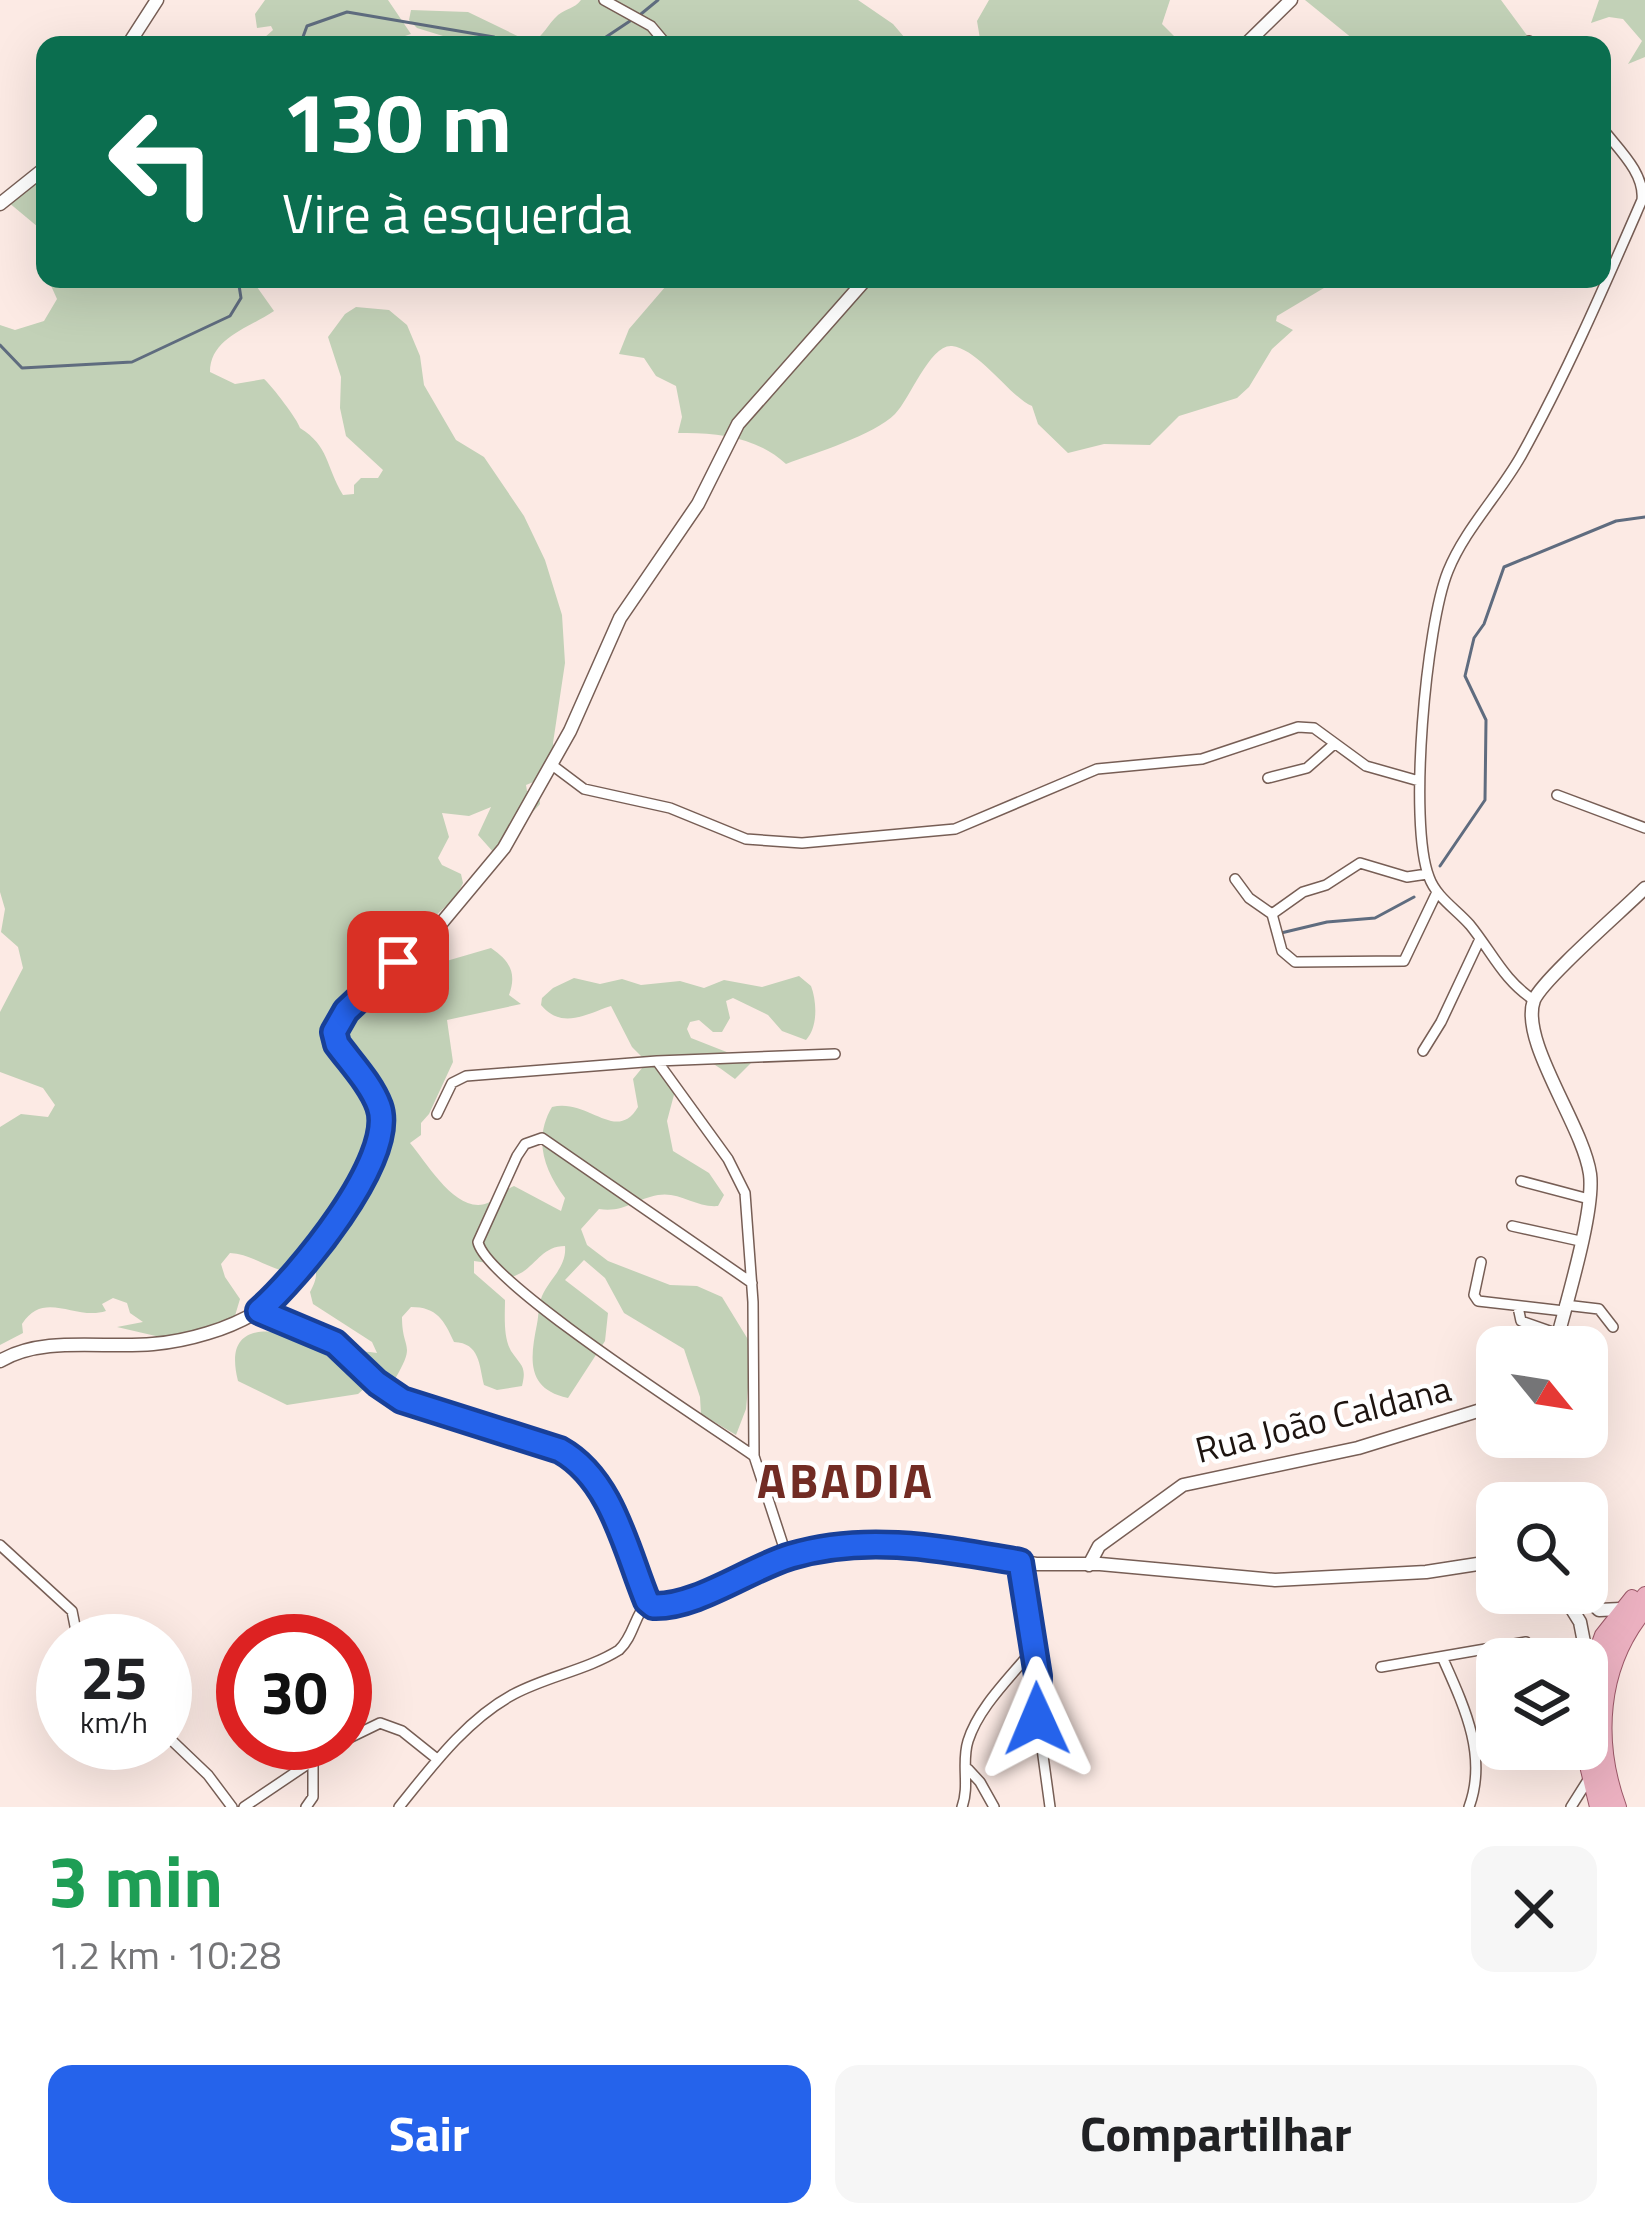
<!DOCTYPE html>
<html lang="pt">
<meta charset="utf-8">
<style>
body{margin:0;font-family:"Titillium Web",sans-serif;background:#f6f6f6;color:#202124;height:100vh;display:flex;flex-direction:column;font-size:45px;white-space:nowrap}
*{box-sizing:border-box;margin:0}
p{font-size:39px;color:#757577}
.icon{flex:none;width:66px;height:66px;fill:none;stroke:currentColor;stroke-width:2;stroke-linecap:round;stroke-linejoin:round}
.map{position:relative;height:1807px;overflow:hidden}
.side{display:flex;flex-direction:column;background:#fff;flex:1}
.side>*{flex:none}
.banner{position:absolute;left:36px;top:36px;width:1575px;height:252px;border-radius:24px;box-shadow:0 12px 48px #0002;background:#0b6e4f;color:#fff;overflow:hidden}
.needle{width:78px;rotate:120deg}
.buttons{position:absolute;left:1476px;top:1326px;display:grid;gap:24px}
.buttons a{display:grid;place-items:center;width:132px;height:132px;border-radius:24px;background:#fff;box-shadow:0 12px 48px #0002;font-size:60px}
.speed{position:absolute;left:36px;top:1614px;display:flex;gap:24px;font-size:60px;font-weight:700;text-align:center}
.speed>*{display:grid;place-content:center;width:156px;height:156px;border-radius:50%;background:#fff;box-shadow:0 12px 48px #0002;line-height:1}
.speed small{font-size:30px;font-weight:400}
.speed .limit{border:18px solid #d22;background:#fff;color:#111}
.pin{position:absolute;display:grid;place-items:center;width:102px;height:102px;color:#fff;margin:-51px;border-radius:24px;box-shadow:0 6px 18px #0006}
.me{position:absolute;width:132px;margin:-66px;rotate:359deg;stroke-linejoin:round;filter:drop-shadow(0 0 9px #0008)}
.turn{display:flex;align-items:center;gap:42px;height:252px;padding:0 48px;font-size:54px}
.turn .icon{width:156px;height:156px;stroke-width:2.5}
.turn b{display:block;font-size:84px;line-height:102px}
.round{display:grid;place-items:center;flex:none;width:126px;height:126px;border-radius:24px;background:#f6f6f6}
.overview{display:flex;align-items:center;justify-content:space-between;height:204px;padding:0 48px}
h1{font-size:72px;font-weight:700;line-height:90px;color:#1e9e55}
.cta{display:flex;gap:24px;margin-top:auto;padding:24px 48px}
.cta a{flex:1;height:138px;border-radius:24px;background:#2563eb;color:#fff;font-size:48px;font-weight:700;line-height:138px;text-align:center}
.cta a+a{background:#f6f6f6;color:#202124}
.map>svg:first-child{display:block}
</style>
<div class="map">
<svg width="1645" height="1807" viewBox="0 0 1645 1807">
<rect width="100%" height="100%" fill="#fceae4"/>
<path fill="#c2d1b7" d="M 265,0 L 388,0 L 411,34 L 393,40 L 393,45 L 256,45 L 273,30 L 271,26 L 257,28 L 255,14 Z
M 581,0 L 858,0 L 893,24 L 911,45 L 440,45 L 443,36 L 417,28 L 409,20 L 411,10 L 468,12 L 532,43 C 544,35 548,24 558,15 C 567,8 574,9 581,0 Z
M 989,0 L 1170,0 L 1162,24 L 1183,45 L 981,45 L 977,21 Z
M 1305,0 L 1501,0 L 1534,45 L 1356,45 L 1353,39 Z
M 1599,0 L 1645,0 L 1645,57 L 1628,64 L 1642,41 L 1623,19 L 1609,17 L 1591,23 Z
M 45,168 L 45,267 L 38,227 L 8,202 Z
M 48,279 L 268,279 L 257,287 L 274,311 C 249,328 210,338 210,372 L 235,384 L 264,379 C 272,386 298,420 300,428 C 330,447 325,465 343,495 L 354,494 L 354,485 L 361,478 L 378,478 L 383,470 L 346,436 L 340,408 L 341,377 L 328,337 L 345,314 L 356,307 L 389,310 L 407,325 L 420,356 L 424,385 L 456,440 L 484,457 L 524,516 L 545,560 L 562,615 L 565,663 L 553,743 L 558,772 L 526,785 L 527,791 L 539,794 L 540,804 L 495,854 L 478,835 L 491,807 L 469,816 L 442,813 L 449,837 L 438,858 L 442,865 L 461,874 L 463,883 C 450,912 422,917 412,949 L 443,962 L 491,948 C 510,961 517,973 509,995 L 521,1004 L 447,1020 L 453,1062 L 429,1114 L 421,1123 L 421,1135 L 410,1143 C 428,1164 458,1218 490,1202 C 499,1198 504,1190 514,1186 L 561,1211 L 565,1198 C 544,1170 533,1139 552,1107 C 589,1098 616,1144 638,1107 L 633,1079 L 647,1062 L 632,1047 L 611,1006 C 586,1014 562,1030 541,1005 L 542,998 L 553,988 L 574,978 L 600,984 L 622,979 L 641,985 L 680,981 L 704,988 L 724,980 L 762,987 L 799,976 L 811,986 C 817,1002 818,1027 806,1040 L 782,1031 L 768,1015 L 733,998 L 726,1001 L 730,1018 L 722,1032 L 713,1032 L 699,1020 L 690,1022 L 687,1029 L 691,1038 L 752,1062 L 735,1079 C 708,1059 695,1049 658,1060 L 675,1091 L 667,1121 L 673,1151 L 709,1173 L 724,1195 L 718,1206 C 697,1208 679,1191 658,1195 C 635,1199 624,1213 599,1209 L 581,1229 L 587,1245 L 608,1261 L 670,1285 L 697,1286 L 722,1297 L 752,1346 L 746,1409 L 736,1435 L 701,1414 L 700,1397 L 684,1349 L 624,1313 L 605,1278 L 584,1260 L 565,1280 L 608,1313 L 605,1341 L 568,1398 C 526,1389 530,1359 537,1324 C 539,1314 538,1306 542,1296 C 550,1278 567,1267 565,1246 C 539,1246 535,1271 511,1277 L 488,1263 L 474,1261 L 474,1273 L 505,1300 C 505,1315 503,1337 511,1351 C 521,1366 527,1366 522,1386 L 497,1390 L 484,1385 C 479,1365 480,1343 454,1342 C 444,1320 437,1307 411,1307 L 402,1317 C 402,1352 417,1341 395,1379 L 373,1381 L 358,1394 L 287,1405 L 238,1381 C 217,1298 314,1343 349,1350 C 358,1352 368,1351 377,1353 L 372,1342 L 313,1304 L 310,1292 C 317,1279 319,1271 310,1258 L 299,1273 C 273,1273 254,1254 230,1253 L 221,1264 L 225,1277 L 240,1299 L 234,1319 L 173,1340 L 117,1327 L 143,1322 L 130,1313 L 127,1303 L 113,1298 L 102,1304 L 106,1311 C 75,1321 44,1289 22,1324 L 23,1333 L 0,1345 L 0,1127 L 21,1114 L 48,1117 L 55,1105 L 43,1088 L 0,1072 L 0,1012 L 23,968 L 18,947 L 1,932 L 5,909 L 0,892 L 0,325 L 15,330 L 44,321 L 57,299 Z
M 672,279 L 1339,279 L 1277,316 L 1276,321 L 1293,330 L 1272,349 L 1249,387 L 1237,398 L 1179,416 L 1150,445 L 1104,444 L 1068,453 L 1038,424 L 1032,406 C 1011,398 979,349 952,346 C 930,344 910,399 895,414 C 874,435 815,453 786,464 C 757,437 716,432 678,433 L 682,417 L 676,386 L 656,376 L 644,358 L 619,354 L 629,329 Z"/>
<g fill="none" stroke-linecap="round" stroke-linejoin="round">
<path stroke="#5f6c7f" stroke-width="3" d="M 641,14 L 658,0
M 300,45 L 307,26 L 347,12 L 494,37 L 504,45
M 594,45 L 633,19
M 0,345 L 22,368 L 132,362 L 230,316 L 241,298 L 238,279
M 1440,866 L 1485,800 L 1486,720 L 1465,676 L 1474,638 L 1484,624 L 1504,567 L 1616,521 L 1645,517
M 1281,933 L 1327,922 L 1375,918 L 1414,897"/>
<defs>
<path id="street" d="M 604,0 L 651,26 L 667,45
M 1529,41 L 1532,45
M 552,765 L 584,789 L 670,808 L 746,839 L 802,843 L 955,829 L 1097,769 L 1202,759 L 1298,727 L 1314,728 L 1366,766 L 1419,781
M 1268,778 L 1307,768 L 1333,745
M 1557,795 L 1645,828
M 1235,879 L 1249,898 L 1272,914 L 1282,951 L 1295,962 L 1404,961 L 1437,892
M 1272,914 L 1303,892 L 1326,885 L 1360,863 L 1407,877 L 1427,874
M 1534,1000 C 1504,981 1492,952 1470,925 C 1456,909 1436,897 1429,877 C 1408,823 1426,625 1448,571 C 1465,529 1499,495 1521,456 C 1567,373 1604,287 1642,200 C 1645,173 1618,149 1602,128
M 1423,1051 L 1441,1022 L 1480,939
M 657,1061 L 728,1159 L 745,1193 L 753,1302 L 754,1456 L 787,1557
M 437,1114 L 452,1083 L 466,1076 L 657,1061 L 835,1054
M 1521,1181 L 1589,1199
M 1512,1226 L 1580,1241
M 1481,1262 L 1474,1295 L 1478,1301 L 1564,1311
M 752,1283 L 542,1138 L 525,1144 L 517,1156 L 478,1242 C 486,1283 709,1424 754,1456
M 1565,1305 L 1599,1309 L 1613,1327
M 1518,1307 L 1521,1321 L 1558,1334
M 0,1545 L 72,1611 L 78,1641
M 1020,1562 L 1038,1676 L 1038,1719 L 1050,1807
M 1443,1659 C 1464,1706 1488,1756 1469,1807
M 1381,1667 L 1526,1642
M 165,1734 L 208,1775 L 232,1807
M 345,1740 L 380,1723 L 402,1731 L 437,1759
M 124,1743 L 137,1743
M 968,1769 L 980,1782 L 994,1807
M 244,1807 L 339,1743
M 306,1807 L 313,1797 L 313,1757
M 399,1807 C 432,1766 467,1719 514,1694 C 548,1676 587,1670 619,1650 C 634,1636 634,1616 648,1601
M 962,1807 C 970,1785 961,1763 968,1741 C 979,1706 1012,1676 1034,1648
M 1571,1807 L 1588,1780"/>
<path id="secondary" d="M 128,45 L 157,0
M 1245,45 L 1291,0
M 0,204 L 45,168
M 259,1311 L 335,1343 L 377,1383 L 402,1399 L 577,1459 C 615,1494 628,1555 648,1601 L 653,1606 L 691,1597 L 787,1557 L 853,1545 L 952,1550 L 1036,1564 L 1100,1564 L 1275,1580 L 1426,1572 L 1497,1561
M 1555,1347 C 1565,1307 1595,1211 1590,1174 C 1583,1125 1519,1041 1534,1000 C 1543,979 1624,909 1645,888
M 0,1361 C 44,1335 105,1349 153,1344 C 188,1341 229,1329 258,1311 C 309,1280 366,1188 379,1131 C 390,1086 329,1063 335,1026 L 439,926 L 504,848 L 570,731 L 620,618 L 698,504 L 738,424 L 866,279
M 1089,1565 L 1099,1546 L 1183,1485 L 1358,1448 L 1497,1405
M 1562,1593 L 1580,1622 L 1589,1668
M 1581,1593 L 1599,1610 L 1621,1609"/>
<path id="primary" d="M 1587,1677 L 1602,1635 L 1632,1597
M 1583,1749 L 1597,1807
M 1609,1807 C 1579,1734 1592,1653 1645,1594
M 1619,1807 C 1595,1741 1599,1667 1645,1611"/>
</defs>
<use href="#street" stroke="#775e55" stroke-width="12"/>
<use href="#secondary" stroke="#775e55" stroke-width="15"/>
<use href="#primary" stroke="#9c5868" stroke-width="16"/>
<use href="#street" stroke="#fff" stroke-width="9"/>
<use href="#secondary" stroke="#fff" stroke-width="12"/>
<use href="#primary" stroke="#ecb1c1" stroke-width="14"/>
</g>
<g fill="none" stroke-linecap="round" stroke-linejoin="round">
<defs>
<path id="route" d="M 398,962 L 346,1011 L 334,1032 L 337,1044 C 351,1063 371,1084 379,1106 C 398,1158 296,1279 259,1311 L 335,1343 L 377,1383 L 402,1400 L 560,1450 C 612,1479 626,1550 647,1601 L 653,1606 C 696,1608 750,1568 791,1556 C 867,1533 944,1549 1020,1562 L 1038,1676 L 1037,1719"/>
</defs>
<use href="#route" stroke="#184099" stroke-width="30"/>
<use href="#route" stroke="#2563eb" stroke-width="21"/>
</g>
<g text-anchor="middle" stroke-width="9" stroke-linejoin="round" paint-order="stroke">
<g font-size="36" fill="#1d1410" stroke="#fff">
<text transform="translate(1323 1419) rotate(-14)" y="13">Rua João Caldana</text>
</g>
<g font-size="48" font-weight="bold" letter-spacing="3" fill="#722c24" stroke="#fff">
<text x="846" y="1498">ABADIA</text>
</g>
</g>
</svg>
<div class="buttons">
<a><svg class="needle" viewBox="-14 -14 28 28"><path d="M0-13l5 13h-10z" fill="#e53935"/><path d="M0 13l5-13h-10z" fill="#757577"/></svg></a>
<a><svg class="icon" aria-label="search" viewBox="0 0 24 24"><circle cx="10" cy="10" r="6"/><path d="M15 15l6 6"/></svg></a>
<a><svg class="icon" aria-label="layers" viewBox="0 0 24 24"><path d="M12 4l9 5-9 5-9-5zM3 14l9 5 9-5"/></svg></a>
</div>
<div class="speed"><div>25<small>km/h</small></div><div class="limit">30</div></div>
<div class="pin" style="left:398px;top:962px;background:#d93025"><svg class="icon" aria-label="arrive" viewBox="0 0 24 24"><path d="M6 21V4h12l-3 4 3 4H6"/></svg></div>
<svg class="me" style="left:1037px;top:1719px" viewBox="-20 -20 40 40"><path d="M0-17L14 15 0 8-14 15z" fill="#2563eb" stroke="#fff" stroke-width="4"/></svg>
<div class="banner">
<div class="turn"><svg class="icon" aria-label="left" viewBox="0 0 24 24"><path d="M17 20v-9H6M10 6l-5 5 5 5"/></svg><div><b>130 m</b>Vire à esquerda</div></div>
</div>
</div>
<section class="side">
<div class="overview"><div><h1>3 min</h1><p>1.2 km · 10:28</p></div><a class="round"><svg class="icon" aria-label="close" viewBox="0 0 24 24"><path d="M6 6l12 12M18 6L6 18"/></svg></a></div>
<div class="cta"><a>Sair</a><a>Compartilhar</a></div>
</section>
